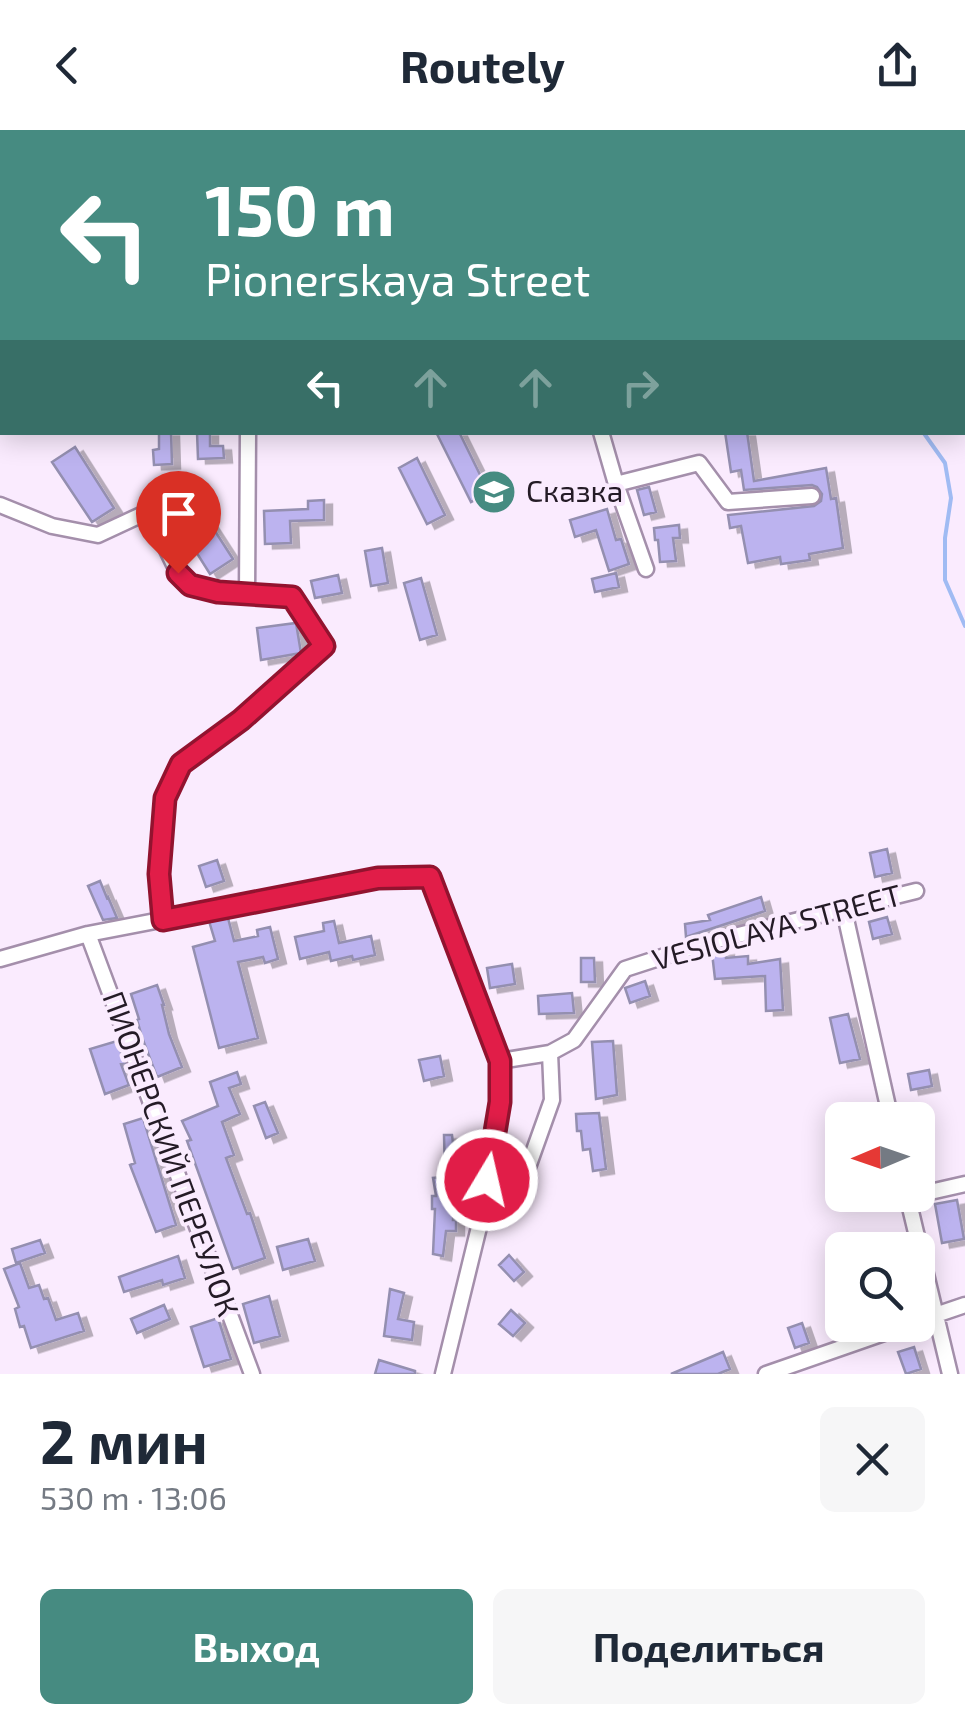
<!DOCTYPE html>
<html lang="ru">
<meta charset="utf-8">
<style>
body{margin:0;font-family:"Exo 2",sans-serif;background:#f6f6f7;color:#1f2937;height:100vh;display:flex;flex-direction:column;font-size:38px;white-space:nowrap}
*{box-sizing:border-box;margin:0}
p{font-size:32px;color:#747a83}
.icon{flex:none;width:55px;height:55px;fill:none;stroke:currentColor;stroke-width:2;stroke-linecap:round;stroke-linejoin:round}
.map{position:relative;height:1244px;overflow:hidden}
.drawer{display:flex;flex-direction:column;background:#fff;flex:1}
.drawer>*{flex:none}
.banner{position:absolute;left:0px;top:0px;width:965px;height:305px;box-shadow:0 5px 25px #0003;background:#468b81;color:#fff;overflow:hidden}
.needle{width:65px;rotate:268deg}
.tools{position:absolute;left:825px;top:972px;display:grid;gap:20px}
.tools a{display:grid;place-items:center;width:110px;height:110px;border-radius:15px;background:#fff;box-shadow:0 5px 25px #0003;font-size:50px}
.pin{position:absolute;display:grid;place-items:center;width:85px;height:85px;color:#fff;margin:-102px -42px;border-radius:50% 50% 50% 0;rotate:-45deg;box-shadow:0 0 10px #0007}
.pin .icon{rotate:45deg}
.me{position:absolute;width:110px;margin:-55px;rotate:9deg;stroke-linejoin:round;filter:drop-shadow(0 0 8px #0008)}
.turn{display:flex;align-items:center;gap:35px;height:210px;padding:0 40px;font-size:45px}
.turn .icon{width:130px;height:130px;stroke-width:2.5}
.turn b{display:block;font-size:70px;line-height:85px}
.lanes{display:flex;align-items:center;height:95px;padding:0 40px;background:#0003;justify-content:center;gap:50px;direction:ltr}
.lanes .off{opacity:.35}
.round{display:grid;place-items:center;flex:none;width:105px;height:105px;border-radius:15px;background:#f6f6f7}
.summary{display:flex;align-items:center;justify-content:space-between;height:170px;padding:0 40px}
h1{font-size:60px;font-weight:700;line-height:75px}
.button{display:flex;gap:20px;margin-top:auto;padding:20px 40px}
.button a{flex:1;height:115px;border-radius:15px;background:#468b81;color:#fff;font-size:40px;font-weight:700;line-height:115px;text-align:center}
.button a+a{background:#f6f6f7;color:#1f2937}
header{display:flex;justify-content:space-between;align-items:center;height:130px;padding:0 40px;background:#fff;font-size:45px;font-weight:700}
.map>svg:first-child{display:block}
</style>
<header><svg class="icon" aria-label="back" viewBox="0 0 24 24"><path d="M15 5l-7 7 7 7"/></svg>Routely<svg class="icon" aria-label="share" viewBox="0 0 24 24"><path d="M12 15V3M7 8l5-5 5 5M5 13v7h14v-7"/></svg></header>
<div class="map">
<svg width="965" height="1244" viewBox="0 0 965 1244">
<defs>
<filter id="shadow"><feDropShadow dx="8" dy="4.5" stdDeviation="0" flood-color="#0004"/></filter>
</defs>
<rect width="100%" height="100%" fill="#faebfe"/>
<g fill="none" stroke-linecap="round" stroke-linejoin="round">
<path stroke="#a0bbf3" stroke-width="4" d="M 923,302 L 945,333 L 951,368 L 945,408 L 945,450 L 965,496"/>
</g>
<path fill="#bcb3ef" stroke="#948fb0" stroke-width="2.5" filter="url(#shadow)" d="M 159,302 L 171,302 L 172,334 L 154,335 L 153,320 L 159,319 Z
M 197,302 L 210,302 L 210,316 L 223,316 L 224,328 L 198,329 Z
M 436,302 L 459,302 L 489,363 L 471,372 Z
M 725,302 L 747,302 L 754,351 L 826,338 L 831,369 L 836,368 L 843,418 L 809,424 L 810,430 L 781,434 L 780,427 L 748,433 L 741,396 L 730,398 L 728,385 L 814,376 L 821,371 L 822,364 L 817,357 L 812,355 L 744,360 L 741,340 L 731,342 Z
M 75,317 L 114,378 L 92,392 L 52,332 Z
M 417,328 L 445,385 L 427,394 L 399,338 Z
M 649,357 L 656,382 L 644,385 L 637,360 Z
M 193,367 L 233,429 L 210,444 L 171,382 Z
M 324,370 L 324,390 L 290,391 L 291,413 L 265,414 L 264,381 L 308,379 L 308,371 Z
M 607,379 L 616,410 L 621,409 L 629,434 L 609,441 L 596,400 L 575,407 L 570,390 Z
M 679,395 L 680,408 L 673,408 L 676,431 L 660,432 L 658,410 L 655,410 L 654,398 Z
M 382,418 L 388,453 L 371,456 L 365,421 Z
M 616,443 L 619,457 L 595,462 L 592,449 Z
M 338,445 L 342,463 L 315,468 L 311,451 Z
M 421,448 L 437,505 L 420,510 L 404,453 Z
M 296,493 L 301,523 L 261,530 L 257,498 Z
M 887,719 L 892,743 L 875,747 L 870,723 Z
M 217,730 L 224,751 L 206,757 L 199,736 Z
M 100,751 L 107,768 L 108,767 L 117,788 L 103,790 L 88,756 Z
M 761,767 L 765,781 L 686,807 L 685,794 L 710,790 L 708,785 Z
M 887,787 L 892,804 L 873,809 L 869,792 Z
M 228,788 L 234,811 L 258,806 L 257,800 L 270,797 L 278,829 L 265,833 L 263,827 L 238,832 L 258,908 L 219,918 L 193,817 L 215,811 L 209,791 Z
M 334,791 L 339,813 L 371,806 L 375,825 L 353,830 L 352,826 L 331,831 L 329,822 L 300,829 L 295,807 L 324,801 L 323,793 Z
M 726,821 L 726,828 L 748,826 L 748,834 L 780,829 L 783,880 L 766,881 L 765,846 L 715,849 L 712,823 Z
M 581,828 L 594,828 L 595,852 L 581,852 Z
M 512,834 L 515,854 L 490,858 L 487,838 Z
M 645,851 L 650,866 L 630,873 L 625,858 Z
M 157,855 L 164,875 L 162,875 L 169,904 L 182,937 L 157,947 L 143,910 L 137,890 L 139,889 L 131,864 Z
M 572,863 L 574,883 L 539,884 L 538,866 Z
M 848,884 L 860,929 L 840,933 L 830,888 Z
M 117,911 L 125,933 L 121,934 L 129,955 L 105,964 L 90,919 Z
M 613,911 L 617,965 L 596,969 L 592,912 Z
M 440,926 L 444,946 L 424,951 L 419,930 Z
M 929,940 L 932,956 L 911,960 L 908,944 Z
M 237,942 L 241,954 L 229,958 L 240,984 L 222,992 L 234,1025 L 226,1028 L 247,1084 L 250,1083 L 265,1128 L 233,1139 L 187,1011 L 191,1010 L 182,991 L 218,976 L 210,952 Z
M 265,972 L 278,1003 L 266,1008 L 254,976 Z
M 599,983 L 606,1039 L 593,1041 L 590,1019 L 583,1020 L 581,1001 L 577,1001 L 576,984 Z
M 143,988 L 176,1095 L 156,1102 L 130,1035 L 135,1033 L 124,994 Z
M 444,1005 L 452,1005 L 454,1021 L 465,1021 L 465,1034 L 456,1034 L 458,1052 L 455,1052 L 453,1090 L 456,1090 L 456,1101 L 446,1101 L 443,1126 L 433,1124 L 435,1079 L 432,1079 L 432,1066 L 436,1066 L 433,1048 L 445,1047 Z
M 957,1070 L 964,1109 L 942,1113 L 935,1074 Z
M 308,1109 L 315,1131 L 283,1140 L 277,1117 Z
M 40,1110 L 45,1123 L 16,1133 L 12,1119 Z
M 509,1125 L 524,1142 L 514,1151 L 499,1135 Z
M 178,1126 L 185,1148 L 163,1155 L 162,1150 L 124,1162 L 119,1147 Z
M 20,1133 L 29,1158 L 39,1155 L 44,1169 L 48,1168 L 56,1190 L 78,1183 L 84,1201 L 31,1218 L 24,1196 L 20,1197 L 15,1179 L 19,1177 L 4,1139 Z
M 390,1159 L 404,1163 L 398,1189 L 414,1192 L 412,1210 L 384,1206 Z
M 269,1166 L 280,1206 L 254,1213 L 243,1174 Z
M 164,1175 L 170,1189 L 137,1203 L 131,1189 Z
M 511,1180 L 525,1193 L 513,1206 L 499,1194 Z
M 218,1188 L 231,1229 L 204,1237 L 191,1197 Z
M 802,1193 L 809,1213 L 795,1218 L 788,1198 Z
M 914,1217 L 921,1239 L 906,1244 L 898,1222 Z
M 723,1222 L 730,1239 L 718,1244 L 671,1244 Z
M 379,1230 L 415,1241 L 415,1244 L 375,1244 Z"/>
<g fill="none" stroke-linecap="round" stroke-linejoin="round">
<defs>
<path id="minor" d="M 536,0 L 537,2
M 803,0 L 804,2
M 139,2 L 143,0
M 962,25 L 965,24
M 0,92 L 2,90
M 601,302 L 616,354 L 646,439
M 616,354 L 699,333 L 728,372 L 812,366
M 0,375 L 52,396 L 98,405 L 141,385 L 157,399 L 178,443 L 190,455 L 247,465 L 248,302
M 844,780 L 891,990
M 163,789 L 159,743 L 165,667 L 181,634 L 241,591 L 324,517 L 292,467 L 247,465
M 88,804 L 252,1244
M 0,829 L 88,804 L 378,748 L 431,747 L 500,931 L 500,972 L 481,1089 L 443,1244
M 500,931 L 550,923 L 574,910 L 625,839 L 702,814 L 916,761
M 907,1065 L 950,1244
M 908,1067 L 965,1054
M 481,1089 L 527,1040 L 552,970 L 550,923
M 918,1191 L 965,1175
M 766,1244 L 907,1195"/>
</defs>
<use href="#minor" stroke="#a48fab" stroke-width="19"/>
<use href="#minor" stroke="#fff" stroke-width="14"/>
</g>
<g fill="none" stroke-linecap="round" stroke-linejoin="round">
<defs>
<path id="route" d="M 178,443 L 190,455 L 218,462 L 292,467 L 324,516 L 241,590 L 181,634 L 165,668 L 159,744 L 163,790 L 378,748 L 430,747 L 500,931 L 500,972 L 487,1050"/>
</defs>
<use href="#route" stroke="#92132f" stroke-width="25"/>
<use href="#route" stroke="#e11d48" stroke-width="18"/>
</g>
<defs>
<symbol id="school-disc" viewBox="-11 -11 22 22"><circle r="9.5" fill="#468b81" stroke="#faebfe"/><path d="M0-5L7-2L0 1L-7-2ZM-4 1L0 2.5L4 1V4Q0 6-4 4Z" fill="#fff"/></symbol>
</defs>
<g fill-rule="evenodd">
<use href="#school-disc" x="469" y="337" width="50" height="50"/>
</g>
<g text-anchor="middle" stroke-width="8" stroke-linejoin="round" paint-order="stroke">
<g font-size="30" fill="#241b26" stroke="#faebfe" text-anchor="start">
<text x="526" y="372">Сказка</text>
</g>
<g font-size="30" fill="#241b26" stroke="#faebfe">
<text transform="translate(777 798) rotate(-15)" y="10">VESIOLAYA STREET</text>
<text transform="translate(170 1024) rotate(70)" y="10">ПИОНЕРСКИЙ ПЕРЕУЛОК</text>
</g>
</g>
</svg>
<div class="tools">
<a><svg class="needle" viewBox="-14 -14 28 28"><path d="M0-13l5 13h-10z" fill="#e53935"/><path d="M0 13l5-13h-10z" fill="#747a83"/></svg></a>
<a><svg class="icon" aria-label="search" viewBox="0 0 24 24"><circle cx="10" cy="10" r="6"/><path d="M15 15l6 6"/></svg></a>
</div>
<div class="pin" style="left:178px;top:443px;background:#d93025"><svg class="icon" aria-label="arrive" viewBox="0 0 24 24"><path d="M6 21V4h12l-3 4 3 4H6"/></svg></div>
<svg class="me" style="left:487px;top:1050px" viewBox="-20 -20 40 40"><circle r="17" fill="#e11d48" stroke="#fff" stroke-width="3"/><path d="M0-11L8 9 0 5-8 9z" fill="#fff"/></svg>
<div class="banner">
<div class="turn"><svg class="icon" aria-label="left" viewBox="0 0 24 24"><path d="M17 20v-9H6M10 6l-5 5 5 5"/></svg><div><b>150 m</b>Pionerskaya Street</div></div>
<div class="lanes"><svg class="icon" aria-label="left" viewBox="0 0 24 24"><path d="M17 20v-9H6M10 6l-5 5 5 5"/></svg><svg class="icon off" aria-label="ahead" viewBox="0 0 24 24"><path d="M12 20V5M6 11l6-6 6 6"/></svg><svg class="icon off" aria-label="ahead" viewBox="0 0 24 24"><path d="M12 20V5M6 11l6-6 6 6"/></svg><svg class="icon off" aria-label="right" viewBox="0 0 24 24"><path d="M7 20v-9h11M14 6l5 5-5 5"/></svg></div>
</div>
</div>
<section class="drawer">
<div class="summary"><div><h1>2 мин</h1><p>530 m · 13:06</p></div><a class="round"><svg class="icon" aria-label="close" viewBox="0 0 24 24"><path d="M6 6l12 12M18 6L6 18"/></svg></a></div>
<div class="button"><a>Выход</a><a>Поделиться</a></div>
</section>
